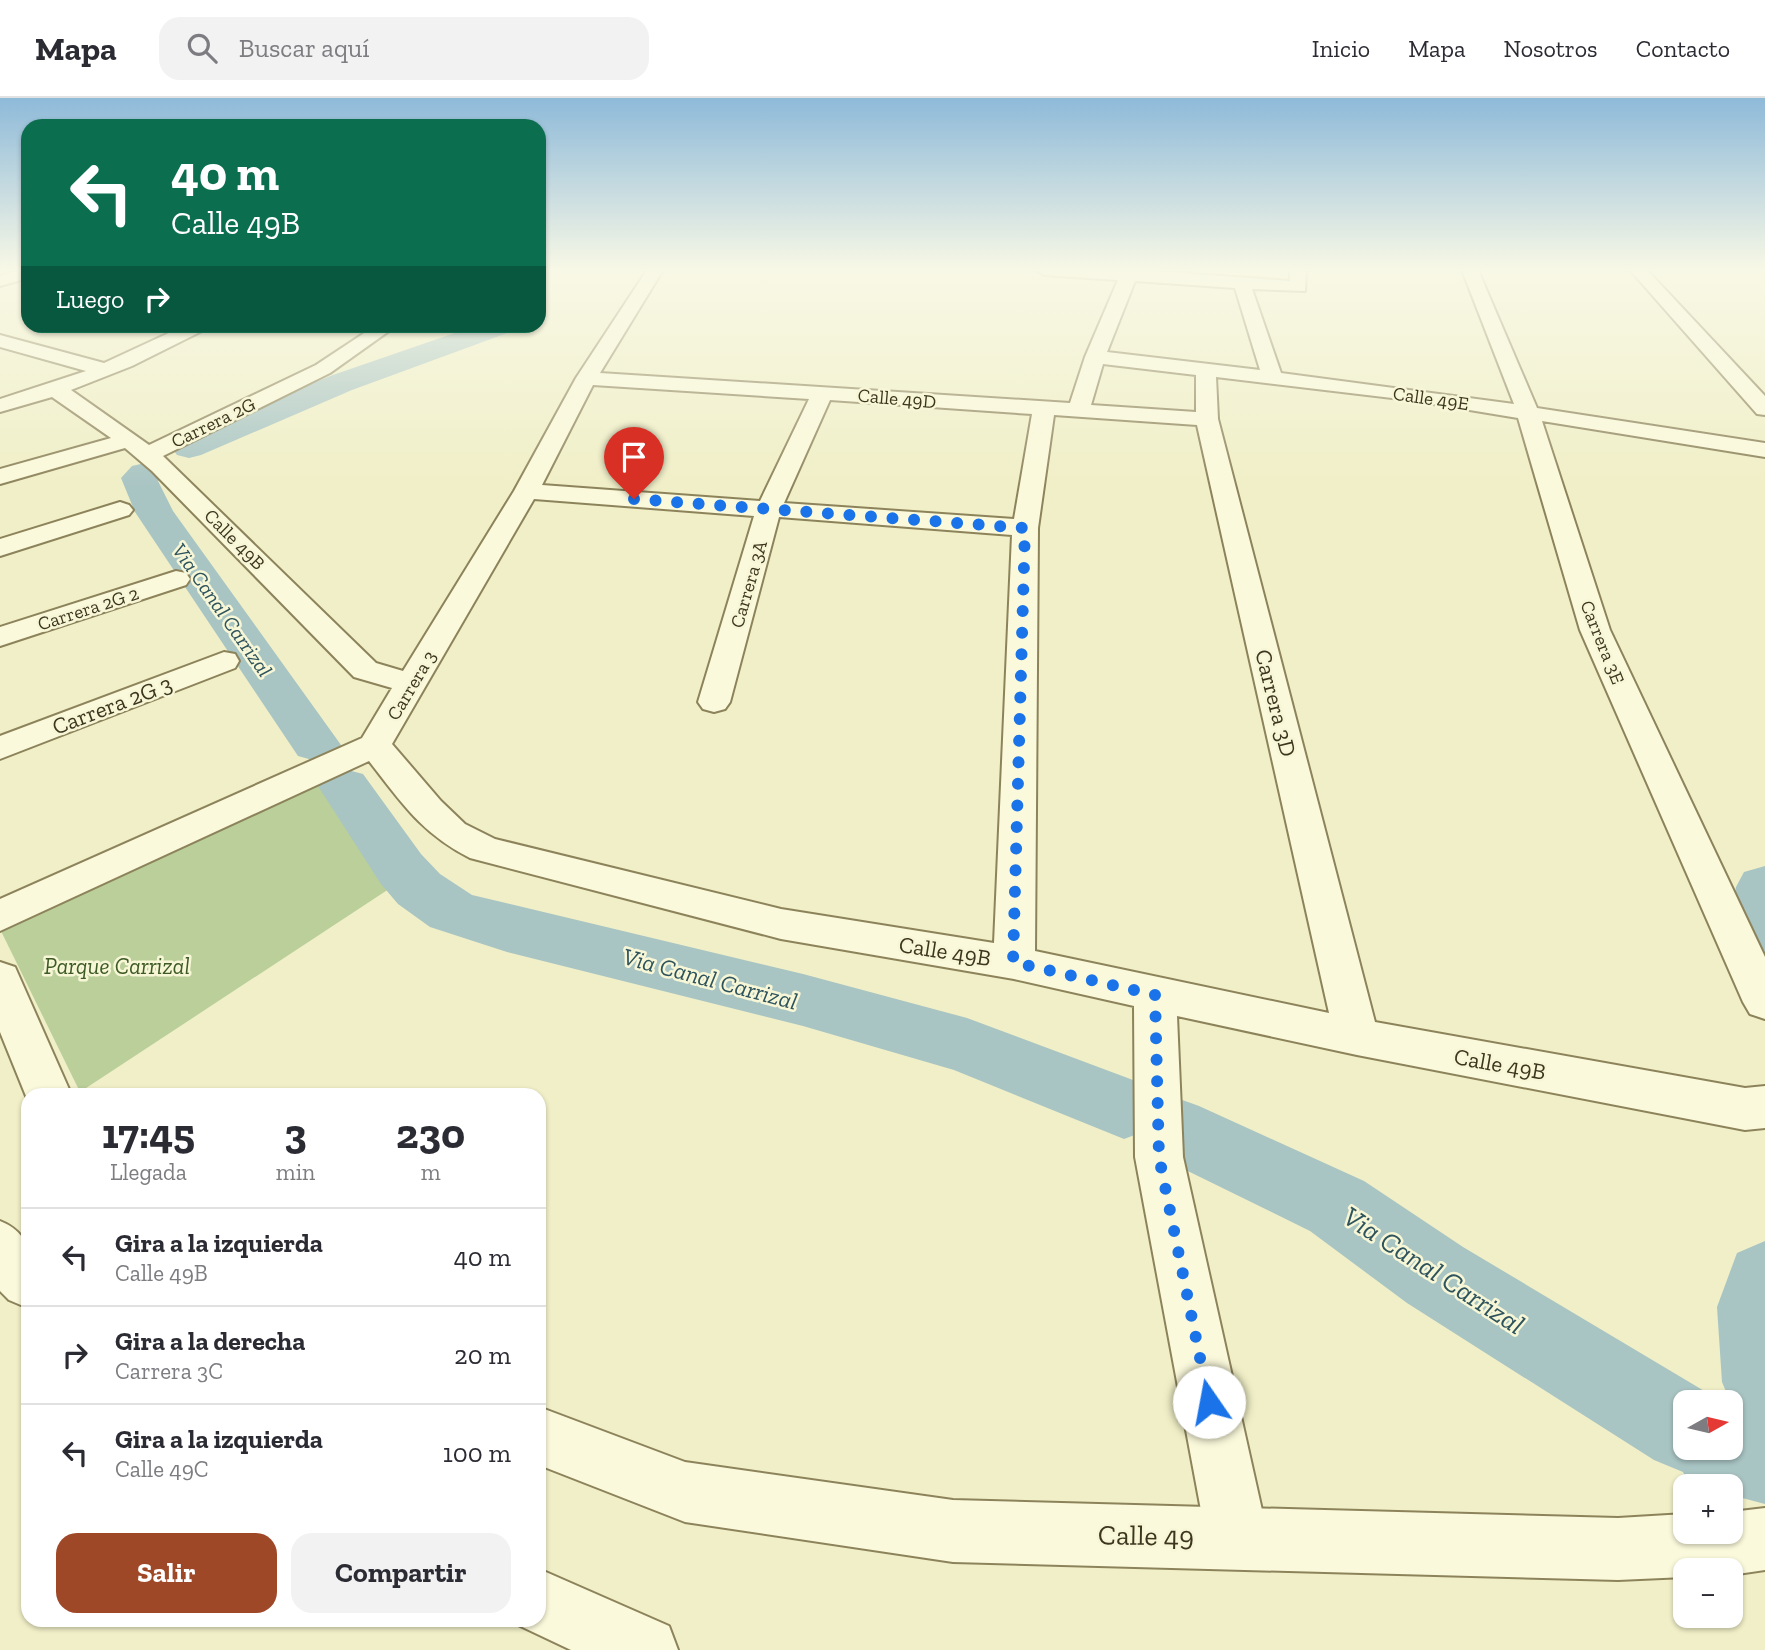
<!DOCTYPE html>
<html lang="es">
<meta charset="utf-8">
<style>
body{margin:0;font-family:"Zilla Slab",serif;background:#f2f2f3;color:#2b2b33;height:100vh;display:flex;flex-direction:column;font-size:26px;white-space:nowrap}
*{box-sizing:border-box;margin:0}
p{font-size:23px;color:#7c7c81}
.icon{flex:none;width:38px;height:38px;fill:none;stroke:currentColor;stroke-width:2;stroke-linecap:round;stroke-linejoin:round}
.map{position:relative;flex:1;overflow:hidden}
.drawer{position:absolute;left:21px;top:990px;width:525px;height:539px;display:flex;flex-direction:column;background:#fff;border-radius:21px;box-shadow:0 2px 5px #0004}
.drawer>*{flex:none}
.top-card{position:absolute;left:21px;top:21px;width:525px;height:214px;border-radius:21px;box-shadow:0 2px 5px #0004;background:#0b6e4f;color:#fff;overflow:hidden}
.needle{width:46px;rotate:82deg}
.controls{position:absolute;left:1673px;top:1292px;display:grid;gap:14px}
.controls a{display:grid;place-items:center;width:70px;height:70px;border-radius:14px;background:#fff;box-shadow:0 2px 5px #0004;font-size:35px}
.pin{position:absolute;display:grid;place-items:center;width:60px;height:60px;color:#fff;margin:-72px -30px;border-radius:50% 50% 50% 0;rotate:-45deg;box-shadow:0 0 7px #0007}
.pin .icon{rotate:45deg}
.me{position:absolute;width:77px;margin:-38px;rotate:348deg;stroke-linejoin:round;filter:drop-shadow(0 0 5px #0008)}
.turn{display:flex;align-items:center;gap:24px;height:147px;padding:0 35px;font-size:32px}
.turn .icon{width:91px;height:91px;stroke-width:2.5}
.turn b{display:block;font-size:49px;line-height:60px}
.then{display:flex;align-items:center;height:66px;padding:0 35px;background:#0003;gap:14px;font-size:26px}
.eta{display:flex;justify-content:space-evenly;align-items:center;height:119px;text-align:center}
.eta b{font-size:42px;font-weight:700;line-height:49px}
.button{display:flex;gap:14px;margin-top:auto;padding:14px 35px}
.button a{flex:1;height:80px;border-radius:21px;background:#9f4828;color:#fff;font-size:28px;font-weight:700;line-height:80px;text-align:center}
.button a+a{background:#f2f2f3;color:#2b2b33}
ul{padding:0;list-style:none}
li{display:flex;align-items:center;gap:21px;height:98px;padding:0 35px;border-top:2px solid #e1e1e2}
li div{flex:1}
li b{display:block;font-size:26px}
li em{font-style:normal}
header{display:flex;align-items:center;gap:42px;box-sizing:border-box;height:98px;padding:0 35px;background:#fff;border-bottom:2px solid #e1e1e2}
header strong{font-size:33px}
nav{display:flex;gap:38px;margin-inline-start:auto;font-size:24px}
.search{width:490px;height:63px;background:#f2f2f3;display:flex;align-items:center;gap:18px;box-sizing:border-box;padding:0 24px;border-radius:21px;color:#7c7c81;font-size:26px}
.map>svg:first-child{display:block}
</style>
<header>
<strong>Mapa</strong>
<div class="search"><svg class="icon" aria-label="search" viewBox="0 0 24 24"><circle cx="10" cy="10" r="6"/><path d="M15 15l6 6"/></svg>Buscar aquí</div>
<nav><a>Inicio</a><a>Mapa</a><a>Nosotros</a><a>Contacto</a></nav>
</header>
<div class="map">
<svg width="1765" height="1552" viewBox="0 0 1765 1552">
<rect width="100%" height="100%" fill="#f0efc7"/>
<path fill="#bacf9a" d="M 322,682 L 395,787 L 80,994 L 0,831 Z"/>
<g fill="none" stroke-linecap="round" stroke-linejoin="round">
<path fill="#a8c4c3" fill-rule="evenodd" d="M 475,228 L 514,228 L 510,234 L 352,292 L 201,357 L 189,360 L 177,357 L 172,350 L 177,343 L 330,278 Z
M 145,365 L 158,368 L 163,376 L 158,383 L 173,413 L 341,647 L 334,658 L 316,663 L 298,658 L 135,414 L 121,380 L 132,368 Z
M 344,671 L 363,676 L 421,756 L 440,776 L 472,797 L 803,876 L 967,920 L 1149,988 L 1157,1005 L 1174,999 L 1199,1008 L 1364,1083 L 1463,1149 L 1716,1300 L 1718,1304 L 1685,1304 L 1685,1349 L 1731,1349 L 1732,1308 L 1722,1284 L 1717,1209 L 1737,1155 L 1765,1143 L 1765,1406 L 1731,1397 L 1731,1388 L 1703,1388 L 1686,1380 L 1683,1374 L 1654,1362 L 1407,1205 L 1310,1133 L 1149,1054 L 1140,1035 L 1124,1041 L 954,972 L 803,928 L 507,854 L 430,829 L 398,806 L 381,786 L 318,688 L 325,676 Z
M 1765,768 L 1765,873 L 1743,866 L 1727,835 L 1736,789 L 1744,774 Z"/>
<defs>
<path id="minor" d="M 19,172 L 28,172 L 28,180 L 0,188 L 0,178 Z
M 647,172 L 663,172 L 600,275 L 1070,305 L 1085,259 L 1118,182 L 1044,177 L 1036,172 L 1139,172 L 1290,183 L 1290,172 L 1306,172 L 1305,193 L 1252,191 L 1281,275 L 1514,306 L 1462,172 L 1478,172 L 1537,310 L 1765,345 L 1765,359 L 1542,323 L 1610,532 L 1765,859 L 1765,921 L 1750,916 L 1743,904 L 1580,532 L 1518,320 L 1409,302 L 1216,279 L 1218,321 L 1375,924 L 1745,990 L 1765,988 L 1765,1030 L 1745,1032 L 1357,957 L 1177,918 L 1183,1059 L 1268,1439 L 1259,1461 L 1237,1470 L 1215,1461 L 1206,1439 L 1135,1059 L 1134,908 L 1014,881 L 781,841 L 470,760 C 421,735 402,705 369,663 L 0,833 L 0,801 L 362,640 L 392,590 L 354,579 L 152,373 L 125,350 L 0,386 L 0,371 L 111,340 L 52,299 L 0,314 L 0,301 L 86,273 L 0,249 L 0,237 L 104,265 L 184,228 L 206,228 L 204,232 L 132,268 L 71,292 L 149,347 L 316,267 L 375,228 L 396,228 L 330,275 L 163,358 L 376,565 L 403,573 L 514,393 L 576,280 ZM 1135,183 L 1235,190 L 1260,272 L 1107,254 ZM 1103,266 L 1196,277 L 1196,314 L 1091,307 ZM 593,287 L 809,301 L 760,403 L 542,387 ZM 830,302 L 1032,316 L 1014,421 L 784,405 ZM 1054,317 L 1197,327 L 1329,915 L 1035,853 L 1038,430 ZM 534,401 L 754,418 L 698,604 L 703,611 L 714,614 L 725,611 L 730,604 L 779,419 L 1012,437 L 994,845 L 781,811 L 495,741 L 465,726 L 441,703 L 392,646 Z
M 1630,172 L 1647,172 L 1765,298 L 1765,317 L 1757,316 Z
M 120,404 L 129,407 L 133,412 L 129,417 L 0,458 L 0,441 Z
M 176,473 L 186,475 L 190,481 L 186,487 L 0,548 L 0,529 Z
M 224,554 L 235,556 L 239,563 L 235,570 L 0,661 L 0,638 Z"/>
<path id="tertiary" d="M 0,864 L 15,869 L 72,998 L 28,998 L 28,1003 L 0,934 Z
M 0,1123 C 40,1139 28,1172 28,1210 L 9,1202 L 0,1193 Z
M 539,1309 L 685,1364 L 953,1402 L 1618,1420 L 1685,1416 L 1685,1433 L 1731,1433 L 1731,1414 L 1765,1410 L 1765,1472 L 1731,1477 L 1731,1472 L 1685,1472 L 1685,1479 L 1618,1482 L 953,1464 L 685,1424 L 539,1367 Z
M 539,1471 L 669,1528 L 678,1552 L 571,1552 L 516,1526 L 515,1522 L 539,1522 Z"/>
</defs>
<use href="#minor" stroke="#8d835b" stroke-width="4"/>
<use href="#tertiary" stroke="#8d835b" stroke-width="4"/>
<use href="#minor" fill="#faf9db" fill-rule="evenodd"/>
<use href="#tertiary" fill="#faf9db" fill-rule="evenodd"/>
</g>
<linearGradient id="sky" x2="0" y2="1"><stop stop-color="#8ebad9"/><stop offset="0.44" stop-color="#f8f8e6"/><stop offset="1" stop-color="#f8f8e6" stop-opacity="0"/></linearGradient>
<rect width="1765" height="390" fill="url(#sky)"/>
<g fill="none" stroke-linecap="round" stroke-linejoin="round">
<path stroke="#1a73e8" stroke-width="12" stroke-dasharray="0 21.6" d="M 634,401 L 1025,430 L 1013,864 L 1155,897 L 1159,1059 L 1209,1304"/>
</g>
<g text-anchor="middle" stroke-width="5" stroke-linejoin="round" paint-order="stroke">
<g font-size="19" fill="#3d361f" stroke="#f7f7d7">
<text transform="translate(897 300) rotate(5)" y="7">Calle 49D</text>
<text transform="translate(1431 300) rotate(8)" y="7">Calle 49E</text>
<text transform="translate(213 324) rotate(-26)" y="7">Carrera 2G</text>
<text transform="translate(235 441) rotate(45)" y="7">Calle 49B</text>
<text transform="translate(748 486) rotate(-74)" y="7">Carrera 3A</text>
<text transform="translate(88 510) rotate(-18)" y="7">Carrera 2G 2</text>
<text transform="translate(1603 544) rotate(68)" y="7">Carrera 3E</text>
<text transform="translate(411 587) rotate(-59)" y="7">Carrera 3</text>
</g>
<g font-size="21" font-style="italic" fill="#2e535d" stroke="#f7f7d7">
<text transform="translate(222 512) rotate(55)" y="7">Via Canal Carrizal</text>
</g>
<g font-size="23" fill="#3d361f" stroke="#f7f7d7">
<text transform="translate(1276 605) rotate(76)" y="8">Carrera 3D</text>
<text transform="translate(112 607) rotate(-21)" y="8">Carrera 2G 3</text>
<text transform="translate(945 853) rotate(9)" y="8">Calle 49B</text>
<text transform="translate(1500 966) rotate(10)" y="8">Calle 49B</text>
</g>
<g font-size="23" font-style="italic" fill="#3e5a25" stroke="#f7f7d7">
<text x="117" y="876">Parque Carrizal</text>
</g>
<g font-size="24" font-style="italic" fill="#2e535d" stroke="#f7f7d7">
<text transform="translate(710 881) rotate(15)" y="8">Via Canal Carrizal</text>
</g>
<g font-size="28" font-style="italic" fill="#2e535d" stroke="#f7f7d7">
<text transform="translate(1434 1172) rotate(33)" y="10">Via Canal Carrizal</text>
</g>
<g font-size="28" fill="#3d361f" stroke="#f7f7d7">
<text transform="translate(1146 1437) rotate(1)" y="10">Calle 49</text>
</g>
</g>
</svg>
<div class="controls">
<a><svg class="needle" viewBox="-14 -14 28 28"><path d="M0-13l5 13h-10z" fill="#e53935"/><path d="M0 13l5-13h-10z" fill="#7c7c81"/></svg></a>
<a>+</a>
<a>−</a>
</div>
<div class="pin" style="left:634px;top:401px;background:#d93025"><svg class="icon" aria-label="arrive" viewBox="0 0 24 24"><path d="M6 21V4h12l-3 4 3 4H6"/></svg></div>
<svg class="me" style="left:1209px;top:1304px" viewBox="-20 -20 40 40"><circle r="19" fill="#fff"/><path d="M0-13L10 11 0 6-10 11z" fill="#1a73e8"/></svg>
<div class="top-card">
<div class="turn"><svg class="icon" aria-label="left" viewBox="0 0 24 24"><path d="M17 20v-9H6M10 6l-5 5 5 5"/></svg><div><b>40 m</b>Calle 49B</div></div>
<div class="then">Luego<svg class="icon" aria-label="right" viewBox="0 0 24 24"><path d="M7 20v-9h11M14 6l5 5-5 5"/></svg></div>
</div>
<section class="drawer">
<div class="eta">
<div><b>17:45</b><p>Llegada</p></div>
<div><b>3</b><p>min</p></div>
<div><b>230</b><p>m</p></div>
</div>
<ul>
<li><svg class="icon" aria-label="left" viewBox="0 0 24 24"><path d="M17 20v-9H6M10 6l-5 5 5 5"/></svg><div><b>Gira a la izquierda</b><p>Calle 49B</p></div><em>40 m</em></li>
<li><svg class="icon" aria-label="right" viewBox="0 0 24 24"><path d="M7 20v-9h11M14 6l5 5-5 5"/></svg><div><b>Gira a la derecha</b><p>Carrera 3C</p></div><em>20 m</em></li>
<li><svg class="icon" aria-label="left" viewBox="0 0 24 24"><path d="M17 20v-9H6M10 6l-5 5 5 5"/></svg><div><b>Gira a la izquierda</b><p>Calle 49C</p></div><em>100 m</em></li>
</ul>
<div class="button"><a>Salir</a><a>Compartir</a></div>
</section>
</div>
